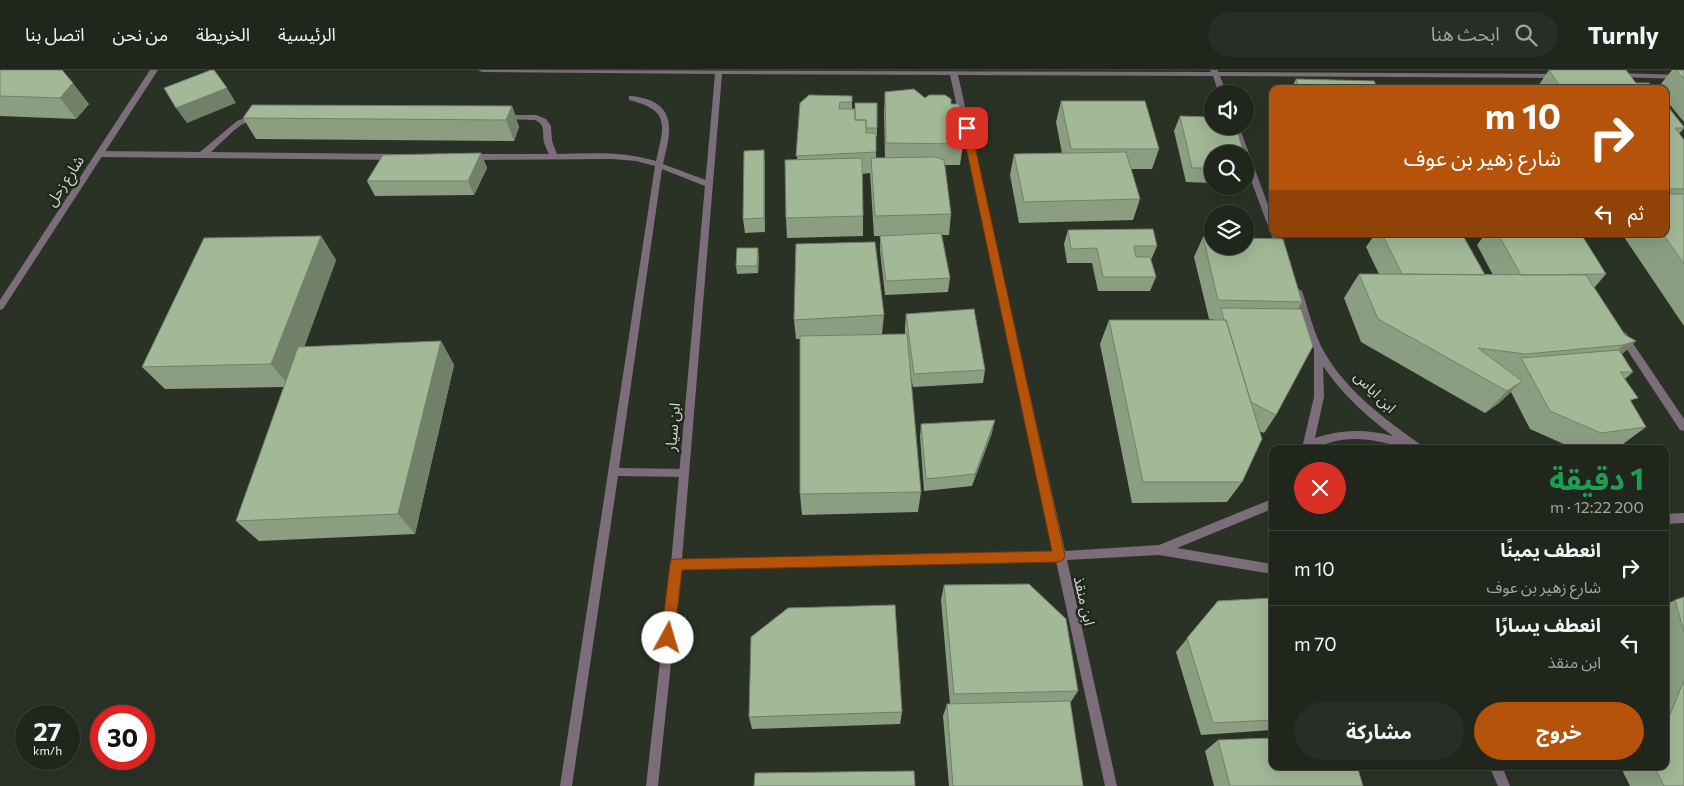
<!DOCTYPE html>
<html lang="ar">
<meta charset="utf-8">
<style>
body{margin:0;font-family:Commissioner,"Noto Sans Arabic",sans-serif;background:#282e25;color:#f1f3f6;direction:rtl;height:100vh;display:flex;flex-direction:column;font-size:19px;white-space:nowrap}
*{box-sizing:border-box;margin:0}
p{font-size:16px;color:#a2a5a3}
.icon{flex:none;width:28px;height:28px;fill:none;stroke:currentColor;stroke-width:2;stroke-linecap:round;stroke-linejoin:round}
.map{position:relative;flex:1;overflow:hidden;direction:ltr}
.drawer{position:absolute;left:1269px;top:375px;width:400px;height:325px;display:flex;flex-direction:column;background:#20261c;border-radius:10px;box-shadow:0 5px 20px #0002,0 0 0 1px #3d433b;direction:rtl}
.drawer>*{flex:none}
.banner{position:absolute;left:1269px;top:15px;width:400px;height:152px;border-radius:10px;box-shadow:0 5px 20px #0002,0 0 0 1px #3d433b;direction:rtl;background:#b45309;color:#fff;overflow:hidden}
.controls{position:absolute;left:1204px;top:15px;display:grid;gap:10px}
.controls a{display:grid;place-items:center;width:50px;height:50px;border-radius:50%;background:#20261c;box-shadow:0 5px 20px #0002,0 0 0 1px #3d433b;font-size:25px}
.speed{position:absolute;left:15px;top:635px;display:flex;gap:10px;font-size:25px;font-weight:700;text-align:center}
.speed>*{display:grid;place-content:center;width:65px;height:65px;border-radius:50%;background:#20261c;box-shadow:0 5px 20px #0002,0 0 0 1px #3d433b;line-height:1}
.speed small{font-size:12px;font-weight:400}
.speed .limit{border:8px solid #d22;background:#fff;color:#111}
.pin{position:absolute;display:grid;place-items:center;width:42px;height:42px;color:#fff;margin:-21px;border-radius:10px;box-shadow:0 2px 8px #0006}
.me{position:absolute;width:55px;margin:-28px;rotate:6deg;stroke-linejoin:round;filter:drop-shadow(0 0 4px #0008)}
.turn{display:flex;align-items:center;gap:18px;height:105px;padding:0 25px;font-size:22px}
.turn .icon{width:65px;height:65px;stroke-width:2.5}
.turn b{display:block;font-size:35px;line-height:42px}
.then{display:flex;align-items:center;height:48px;padding:0 25px;background:#0003;gap:10px;font-size:19px}
.round{display:grid;place-items:center;flex:none;width:52px;height:52px;border-radius:26px;background:#282e25}
.summary{display:flex;align-items:center;justify-content:space-between;height:85px;padding:0 25px}
h1{font-size:30px;font-weight:700;line-height:38px;color:#1e9e55}
.cta{display:flex;gap:10px;margin-top:auto;padding:10px 25px}
.cta a{flex:1;height:58px;border-radius:30px;background:#b45309;color:#fff;font-size:20px;font-weight:700;line-height:58px;text-align:center}
.cta a+a{background:#282e25;color:#f1f3f6}
ul{padding:0;list-style:none}
li{display:flex;align-items:center;gap:15px;height:75px;padding:0 25px;border-top:1px solid #3d433b}
li div{flex:1}
li b{display:block;font-size:19px}
li em{font-style:normal}
header{display:flex;align-items:center;gap:30px;box-sizing:border-box;height:70px;padding:0 25px;background:#20261c;border-bottom:1px solid #3d433b}
header strong{font-size:24px}
nav{display:flex;gap:28px;margin-inline-start:auto;font-size:18px}
.search{width:350px;height:45px;background:#282e25;display:flex;align-items:center;gap:12px;box-sizing:border-box;padding:0 18px;border-radius:28px;color:#a2a5a3;font-size:19px}
.map>svg:first-child{display:block}
</style>
<header>
<strong>Turnly</strong>
<div class="search"><svg class="icon" aria-label="search" viewBox="0 0 24 24"><circle cx="10" cy="10" r="6"/><path d="M15 15l6 6"/></svg>ابحث هنا</div>
<nav><a>الرئيسية</a><a>الخريطة</a><a>من نحن</a><a>اتصل بنا</a></nav>
</header>
<div class="map">
<svg width="1684" height="716" viewBox="0 0 1684 716">
<rect width="100%" height="100%" fill="#2a3225"/>
<g fill="none" stroke-linecap="round" stroke-linejoin="round">
<path fill="#7b6d79" fill-rule="evenodd" d="M 629,26 C 636,26 645,28 652,31 C 678,44 668,71 663,94 L 711,112 L 712,114 L 711,116 L 705,116 L 662,99 L 619,398 L 684,399 L 688,400 L 689,403 L 688,406 L 684,407 L 618,406 L 572,716 L 560,716 L 655,96 L 636,91 L 612,89 L 470,90 L 466,87 L 470,84 L 549,84 C 547,80 545,76 544,72 C 542,62 546,55 535,50 L 499,49 L 498,47 L 502,45 L 536,45 L 546,49 L 551,56 L 552,71 L 557,84 C 590,83 623,81 656,91 C 664,56 671,40 629,30 Z
M 255,44 L 259,46 C 254,50 247,52 241,55 C 230,63 221,73 211,82 L 396,84 L 400,87 L 396,90 L 99,87 L 95,84 L 99,81 L 200,82 L 237,51 Z"/>
<path fill="#7b6d79" fill-rule="evenodd" d="M 150,0 L 158,0 L 3,239 L 0,240 L 0,230 Z
M 478,0 L 1211,2 L 1210,0 L 1218,0 L 1218,2 L 1558,4 L 1562,6 L 1558,8 L 1220,6 L 1227,24 L 1219,24 L 1213,6 L 958,5 L 1065,481 L 1159,475 L 1272,429 L 1272,439 L 1177,478 L 1272,494 L 1272,504 L 1159,485 L 1067,490 L 1117,716 L 1105,716 L 1056,491 L 681,499 L 658,716 L 646,716 L 671,494 L 715,4 L 482,2 ZM 722,4 L 950,5 L 1054,481 L 682,489 Z
M 1614,3 L 1684,5 L 1684,9 L 1617,7 L 1613,5 Z
M 1231,56 L 1239,56 L 1272,146 L 1272,159 L 1268,156 L 1245,94 L 1245,84 L 1241,84 Z
M 1272,162 L 1272,164 L 1279,164 L 1286,182 L 1285,184 L 1279,184 L 1271,164 Z
M 1297,218 L 1302,221 C 1308,239 1313,259 1321,276 C 1343,319 1384,349 1423,376 L 1424,379 C 1401,379 1379,369 1356,369 C 1333,368 1319,379 1299,379 L 1303,374 L 1314,327 L 1314,279 L 1292,221 ZM 1323,296 C 1342,324 1366,346 1393,366 C 1366,359 1341,359 1315,368 L 1324,327 Z
M 1623,262 L 1626,263 L 1684,349 L 1684,361 L 1680,360 L 1620,269 L 1618,266 L 1620,263 Z
M 1684,443 L 1684,453 L 1665,454 L 1665,444 Z
M 1489,696 L 1502,696 L 1510,716 L 1498,716 Z"/>
</g>
<path fill="#8b9e81" d="M 0,0 L 89,34 L 76,49 L 0,46 Z
M 1549,0 L 1636,13 L 1654,19 L 1536,19 Z
M 1672,0 L 1684,0 L 1684,52 L 1665,29 L 1665,19 L 1657,19 Z
M 1296,9 L 1378,19 L 1291,19 Z
M 885,22 L 925,28 L 951,34 L 963,74 L 960,95 L 945,95 L 951,144 L 949,165 L 942,165 L 950,208 L 948,222 L 885,225 L 880,181 L 880,166 L 890,166 L 874,166 L 870,103 L 862,104 L 863,146 L 863,166 L 787,168 L 786,148 L 797,90 L 800,33 L 852,26 L 852,39 L 877,58 L 877,66 L 876,66 L 876,88 L 885,88 L 884,42 Z
M 1061,31 L 1159,79 L 1152,99 L 1131,99 L 1140,129 L 1133,150 L 1019,153 L 1010,105 L 1014,84 L 1062,83 L 1056,52 Z
M 1665,33 L 1684,57 L 1684,58 L 1679,64 L 1684,70 L 1684,256 L 1622,164 L 1665,164 Z
M 512,36 L 519,57 L 514,71 L 256,69 L 243,48 Z
M 1180,46 L 1212,84 L 1212,113 L 1186,112 L 1174,61 Z
M 481,83 L 487,98 L 474,125 L 375,126 L 367,111 Z
M 1245,88 L 1248,100 L 1245,107 Z
M 765,95 L 765,162 L 745,163 L 743,149 Z
M 1068,160 L 1157,176 L 1151,190 L 1156,207 L 1150,221 L 1098,221 L 1092,193 L 1067,193 L 1064,174 Z
M 1375,164 L 1467,164 L 1464,167 L 1485,205 L 1493,205 L 1477,175 L 1483,167 L 1474,167 L 1473,164 L 1581,164 L 1606,204 L 1594,218 L 1625,265 L 1636,271 L 1622,284 L 1633,302 L 1625,309 L 1632,333 L 1646,357 L 1623,374 L 1594,379 L 1575,379 L 1530,359 L 1511,322 L 1499,333 L 1485,343 L 1361,272 L 1344,228 L 1359,204 L 1379,204 L 1366,177 Z
M 321,166 L 336,190 L 304,277 L 441,271 L 454,295 L 415,464 L 259,471 L 236,451 L 284,317 L 165,319 L 142,297 Z
M 1203,167 L 1302,232 L 1298,239 L 1276,345 L 1264,363 L 1259,361 L 1242,412 L 1227,432 L 1132,433 L 1100,274 L 1109,250 L 1215,250 L 1209,249 L 1194,187 Z
M 759,186 L 758,203 L 737,204 L 736,196 Z
M 906,244 L 985,300 L 983,313 L 913,317 L 910,302 L 921,422 L 918,442 L 802,445 L 800,424 L 800,269 L 796,269 L 794,250 L 884,245 L 882,264 L 905,264 L 905,258 Z
M 921,354 L 992,363 L 972,416 L 924,421 L 920,366 Z
M 944,515 L 1078,621 L 1070,633 L 1083,716 L 949,716 L 943,646 L 947,634 L 950,634 L 941,530 Z
M 1684,527 L 1684,716 L 1630,716 L 1623,702 L 1626,696 L 1665,696 L 1665,603 L 1668,601 L 1665,599 L 1665,535 L 1675,530 Z
M 1272,528 L 1272,660 L 1201,665 L 1176,582 L 1218,531 Z
M 902,642 L 900,654 L 752,659 L 749,647 Z
M 1218,670 L 1363,716 L 1214,716 L 1205,681 Z"/>
<path fill="#718169" d="M 73,13 L 89,34 L 76,49 L 60,28 Z
M 227,18 L 236,33 L 187,53 L 176,38 Z
M 512,36 L 519,57 L 514,71 L 506,50 Z
M 764,80 L 765,95 L 765,162 L 764,148 Z
M 481,83 L 487,98 L 474,125 L 468,111 Z
M 321,166 L 336,190 L 290,316 L 271,294 Z
M 758,178 L 759,186 L 758,203 L 757,196 Z
M 441,271 L 454,295 L 415,464 L 398,444 Z
M 1636,271 L 1611,294 L 1598,299 L 1623,275 Z
M 1522,311 L 1499,333 L 1485,343 L 1507,321 Z
M 995,350 L 992,363 L 972,416 L 975,404 Z"/>
<path fill="#a2b896" stroke="#718169" d="M 0,0 L 62,0 L 73,13 L 60,28 L 0,26 Z
M 211,0 L 214,0 L 227,18 L 176,38 L 164,18 Z
M 1549,0 L 1626,0 L 1636,13 L 1649,13 L 1654,19 L 1562,19 Z
M 1676,0 L 1684,0 L 1684,9 Z
M 1296,9 L 1374,11 L 1378,19 L 1299,19 Z
M 914,19 L 925,28 L 929,25 L 945,25 L 951,29 L 951,34 L 959,34 L 963,74 L 886,73 L 885,22 Z
M 809,25 L 852,26 L 852,32 L 840,32 L 839,39 L 855,39 L 855,50 L 866,50 L 866,63 L 876,63 L 876,82 L 796,86 L 800,33 Z
M 1061,31 L 1145,31 L 1159,79 L 1071,79 Z
M 855,33 L 877,33 L 877,58 L 866,58 L 866,50 L 855,50 Z
M 1665,33 L 1684,57 L 1684,58 L 1675,58 L 1684,70 L 1684,119 L 1665,119 Z
M 252,35 L 512,36 L 506,50 L 243,48 Z
M 1180,46 L 1212,47 L 1212,56 L 1236,56 L 1244,84 L 1212,84 L 1212,98 L 1192,98 Z
M 764,80 L 764,148 L 743,149 L 744,81 Z
M 1126,82 L 1140,129 L 1024,132 L 1014,84 Z
M 481,83 L 468,111 L 367,111 L 383,85 Z
M 936,87 L 944,90 L 951,144 L 875,146 L 871,88 Z
M 862,88 L 863,146 L 786,148 L 785,90 Z
M 1245,88 L 1248,100 L 1245,100 Z
M 1665,124 L 1684,124 L 1684,194 L 1663,164 L 1665,164 Z
M 1153,159 L 1157,176 L 1134,176 L 1136,187 L 1150,187 L 1156,207 L 1103,207 L 1097,178 L 1071,179 L 1068,160 Z
M 941,163 L 950,208 L 886,211 L 880,166 Z
M 1382,164 L 1462,164 L 1485,205 L 1402,204 Z
M 1498,164 L 1581,164 L 1606,204 L 1521,205 Z
M 321,166 L 271,294 L 142,297 L 204,168 Z
M 1203,167 L 1212,167 L 1212,176 L 1245,176 L 1245,168 L 1283,169 L 1302,232 L 1218,230 Z
M 875,172 L 884,245 L 794,250 L 796,174 Z
M 737,178 L 758,178 L 757,196 L 736,196 Z
M 1359,204 L 1586,205 L 1625,265 L 1636,271 L 1623,275 L 1526,284 L 1478,278 L 1522,311 L 1507,321 L 1378,249 Z
M 1221,238 L 1301,239 L 1313,276 L 1276,345 L 1251,332 L 1226,250 L 1224,250 Z
M 974,239 L 985,300 L 914,304 L 906,244 Z
M 1109,250 L 1226,250 L 1262,369 L 1242,412 L 1143,412 Z
M 907,264 L 921,422 L 800,424 L 800,266 Z
M 441,271 L 398,444 L 236,451 L 298,277 Z
M 1619,280 L 1633,302 L 1620,302 L 1638,328 L 1630,330 L 1646,357 L 1601,363 L 1550,341 L 1521,288 Z
M 995,350 L 975,404 L 926,409 L 921,354 Z
M 1029,514 L 1066,549 L 1078,621 L 954,624 L 944,515 Z
M 1684,527 L 1684,562 L 1675,530 Z
M 1272,528 L 1272,650 L 1213,653 L 1187,568 L 1218,531 Z
M 895,535 L 902,642 L 749,647 L 751,567 L 788,538 Z
M 1684,610 L 1684,716 L 1664,716 L 1654,696 L 1665,696 L 1665,657 Z
M 1070,631 L 1083,716 L 953,716 L 947,634 Z
M 1272,668 L 1272,696 L 1357,696 L 1363,716 L 1230,716 L 1218,670 Z
M 914,701 L 915,716 L 754,716 L 755,703 Z"/>
<path fill="#b45309" stroke="#753606" d="M 967,55 L 971,58 L 1065,486 L 1063,490 L 1059,492 L 682,500 L 674,568 L 673,573 L 668,574 L 663,573 L 661,568 L 670,494 L 671,490 L 676,489 L 1052,481 L 962,58 Z"/>
<g text-anchor="middle" stroke-width="5" stroke-linejoin="round" paint-order="stroke">
<g font-size="15" fill="#d3d9d0" stroke="#20281b">
<text transform="translate(65 111) rotate(-57)" y="5">شارع زحل</text>
<text transform="translate(1375 322) rotate(45)" y="5">ابن اياس</text>
<text transform="translate(673 357) rotate(-85)" y="5">ابن سيار</text>
<text transform="translate(1084 531) rotate(77)" y="5">ابن منقذ</text>
</g>
</g>
</svg>
<div class="controls">
<a><svg class="icon" aria-label="sound" viewBox="0 0 24 24"><path d="M4 9h4l5-4v14l-5-4H4zM17 9q2 3 0 6"/></svg></a>
<a><svg class="icon" aria-label="search" viewBox="0 0 24 24"><circle cx="10" cy="10" r="6"/><path d="M15 15l6 6"/></svg></a>
<a><svg class="icon" aria-label="layers" viewBox="0 0 24 24"><path d="M12 4l9 5-9 5-9-5zM3 14l9 5 9-5"/></svg></a>
</div>
<div class="speed"><div>27<small>km/h</small></div><div class="limit">30</div></div>
<div class="pin" style="left:967px;top:58px;background:#d93025"><svg class="icon" aria-label="arrive" viewBox="0 0 24 24"><path d="M6 21V4h12l-3 4 3 4H6"/></svg></div>
<svg class="me" style="left:668px;top:568px" viewBox="-20 -20 40 40"><circle r="19" fill="#fff"/><path d="M0-13L10 11 0 6-10 11z" fill="#b45309"/></svg>
<div class="banner">
<div class="turn"><svg class="icon" aria-label="right" viewBox="0 0 24 24"><path d="M7 20v-9h11M14 6l5 5-5 5"/></svg><div><b>10 m</b>شارع زهير بن عوف</div></div>
<div class="then">ثم<svg class="icon" aria-label="left" viewBox="0 0 24 24"><path d="M17 20v-9H6M10 6l-5 5 5 5"/></svg></div>
</div>
<section class="drawer">
<div class="summary"><div><h1>1 دقيقة</h1><p>200 m · 12:22</p></div><a class="round" style="background:#d93025;color:#fff"><svg class="icon" aria-label="close" viewBox="0 0 24 24"><path d="M6 6l12 12M18 6L6 18"/></svg></a></div>
<ul>
<li><svg class="icon" aria-label="right" viewBox="0 0 24 24"><path d="M7 20v-9h11M14 6l5 5-5 5"/></svg><div><b>انعطف يمينًا</b><p>شارع زهير بن عوف</p></div><em>10 m</em></li>
<li><svg class="icon" aria-label="left" viewBox="0 0 24 24"><path d="M17 20v-9H6M10 6l-5 5 5 5"/></svg><div><b>انعطف يسارًا</b><p>ابن منقذ</p></div><em>70 m</em></li>
</ul>
<div class="cta"><a>خروج</a><a>مشاركة</a></div>
</section>
</div>
